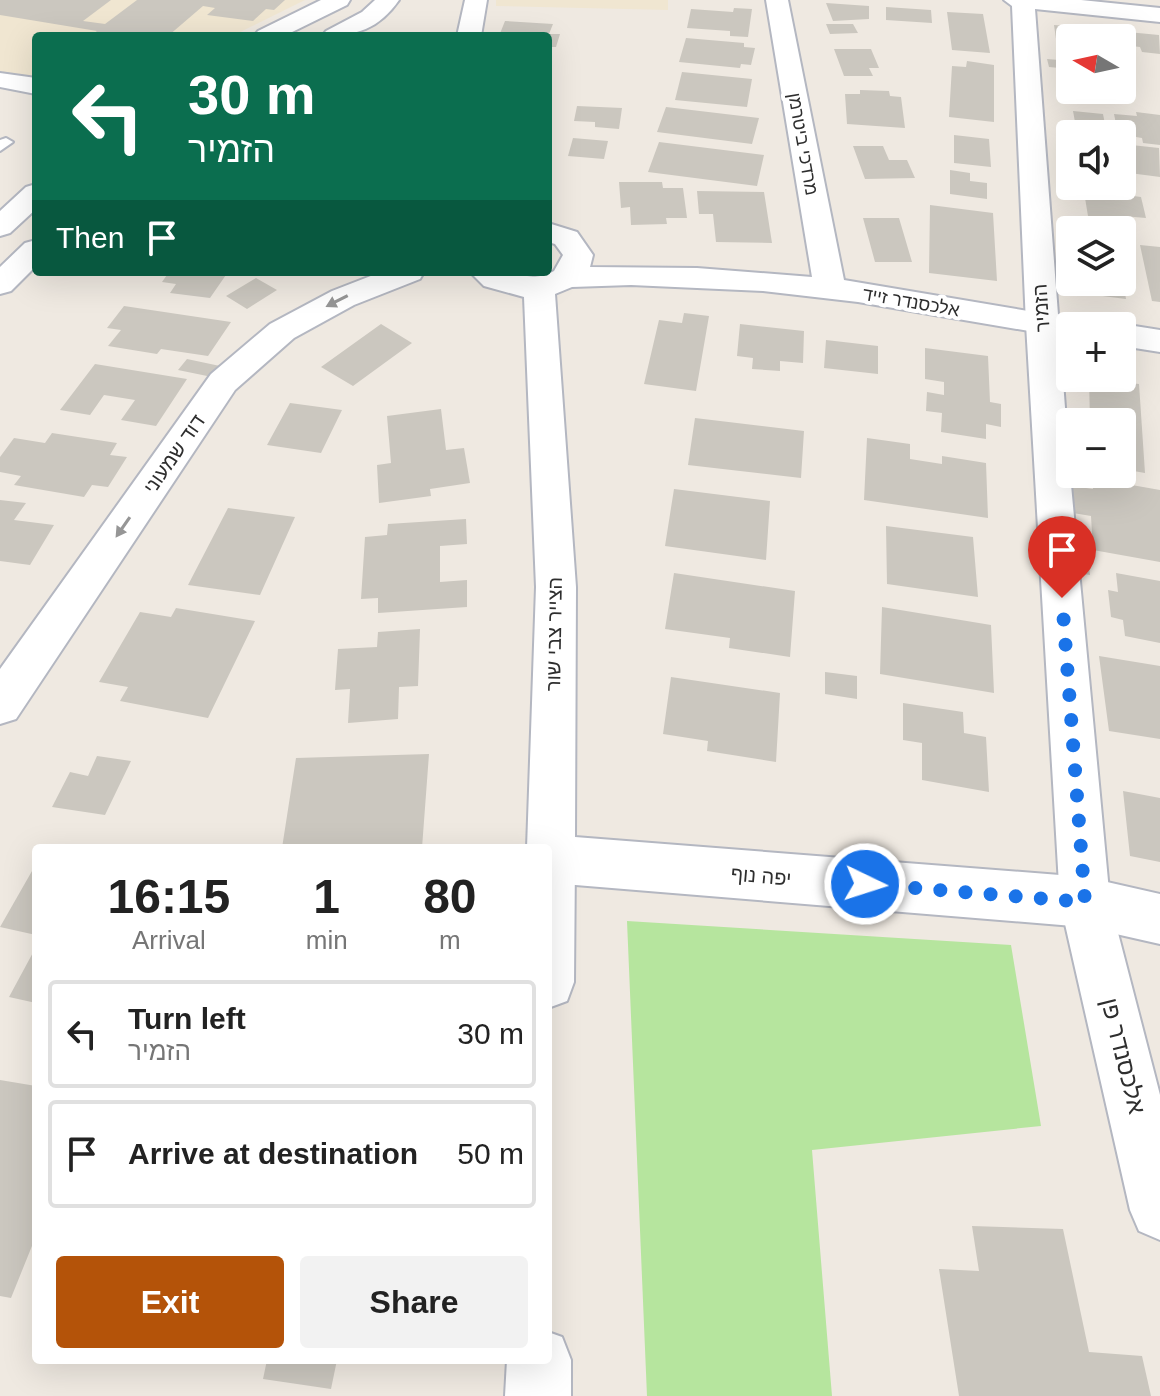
<!DOCTYPE html>
<meta charset="utf-8">
<style>
body{margin:0;font-family:Helvetica,Heebo,sans-serif;background:#f2f2f2;color:#222;height:100vh;display:flex;flex-direction:column;font-size:30px;white-space:nowrap}
*{box-sizing:border-box;margin:0}
p{font-size:26px;color:#767676}
.icon{flex:none;width:44px;height:44px;fill:none;stroke:currentColor;stroke-width:2;stroke-linecap:round;stroke-linejoin:round}
.map{position:relative;flex:1;overflow:hidden}
.sheet{position:absolute;left:32px;top:844px;width:520px;height:520px;display:flex;flex-direction:column;background:#fff;border-radius:8px;box-shadow:0 8px 32px #0002}
.sheet>*{flex:none}
.top-card{position:absolute;left:32px;top:32px;width:520px;height:244px;border-radius:8px;box-shadow:0 8px 32px #0002;background:#0b6e4f;color:#fff;overflow:hidden}
.needle{width:52px;rotate:279deg}
.buttons{position:absolute;left:1056px;top:24px;display:grid;gap:16px}
.buttons a{display:grid;place-items:center;width:80px;height:80px;border-radius:8px;background:#fff;box-shadow:0 8px 32px #0002;font-size:40px}
.pin{position:absolute;display:grid;place-items:center;width:68px;height:68px;color:#fff;margin:-82px -34px;border-radius:50% 50% 50% 0;rotate:-45deg;box-shadow:0 0 8px #0007}
.pin .icon{rotate:45deg}
.me{position:absolute;width:88px;margin:-44px;rotate:94deg;stroke-linejoin:round;filter:drop-shadow(0 0 6px #0008)}
.turn{display:flex;align-items:center;gap:28px;height:168px;padding:0 24px;font-size:36px}
.turn .icon{width:104px;height:104px;stroke-width:2.5}
.turn b{display:block;font-size:56px;line-height:68px}
.then{display:flex;align-items:center;height:76px;padding:0 24px;background:#0003;gap:16px;font-size:30px}
.eta{display:flex;justify-content:space-evenly;align-items:center;height:136px;text-align:center}
.eta b{font-size:48px;font-weight:800;line-height:56px}
.action{display:flex;gap:16px;margin-top:auto;padding:16px 24px}
.action a{flex:1;height:92px;border-radius:8px;background:#b45309;color:#fff;font-size:32px;font-weight:800;line-height:92px;text-align:center}
.action a+a{background:#f2f2f2;color:#222}
ul{padding:0;list-style:none}
li{display:flex;align-items:center;gap:24px;height:108px;margin:0 16px 12px;padding:0 8px;border:4px solid #e0e0e0;border-radius:8px}
li div{flex:1}
li b{display:block;font-size:30px}
li em{font-style:normal}
.map>svg:first-child{display:block}
</style>
<div class="map">
<svg width="1160" height="1396" viewBox="0 0 1160 1396">
<rect width="100%" height="100%" fill="#efe9e1"/>
<path fill="#f0e6d1" d="M 0,0 L 305,0 L 232,36 L 36,36 L 36,80 L 0,74 Z
M 496,0 L 668,0 L 668,10 L 496,6 Z"/>
<path fill="#b6e59e" d="M 627,921 L 1011,945 L 1041,1126 L 812,1150 L 832,1396 L 647,1396 Z"/>
<path fill="#cbc7bf" d="M 0,0 L 111,0 L 83,21 L 105,24 L 137,0 L 285,0 L 274,10 L 266,9 L 253,21 L 207,15 L 215,8 L 203,6 L 168,36 L 90,36 L 97,31 L 0,15 Z
M 826,3 L 869,6 L 869,19 L 833,21 Z
M 886,7 L 931,10 L 932,23 L 886,20 Z
M 734,8 L 752,9 L 748,37 L 730,36 L 730,31 L 687,28 L 691,9 L 733,12 Z
M 947,12 L 983,14 L 990,53 L 952,50 Z
M 505,21 L 553,24 L 549,34 L 560,34 L 556,47 L 548,47 L 548,36 L 499,36 Z
M 826,24 L 853,24 L 858,33 L 830,34 Z
M 1054,25 L 1093,28 L 1094,38 L 1070,38 L 1070,69 L 1049,67 L 1047,59 L 1059,60 Z
M 1117,31 L 1159,35 L 1160,54 L 1142,52 L 1140,47 L 1122,45 L 1122,38 L 1119,38 Z
M 686,38 L 744,43 L 744,47 L 755,48 L 751,65 L 741,64 L 740,68 L 679,62 Z
M 834,49 L 871,49 L 879,68 L 869,68 L 873,76 L 844,76 Z
M 967,61 L 994,65 L 994,122 L 949,117 L 952,66 L 966,67 Z
M 682,72 L 752,79 L 747,107 L 675,100 Z
M 1065,80 L 1070,80 L 1070,90 L 1098,90 L 1102,100 L 1070,98 Z
M 860,90 L 889,91 L 890,96 L 901,97 L 905,128 L 847,124 L 845,94 L 860,94 Z
M 577,106 L 622,108 L 619,129 L 595,127 L 595,122 L 574,121 Z
M 666,107 L 759,118 L 752,144 L 657,132 Z
M 1073,111 L 1103,114 L 1107,134 L 1077,133 Z
M 1136,112 L 1160,115 L 1160,145 L 1143,143 L 1142,138 L 1118,134 L 1114,114 L 1137,116 Z
M 954,135 L 989,139 L 991,167 L 954,163 Z
M 1062,136 L 1070,137 L 1070,166 L 1063,165 Z
M 573,138 L 608,141 L 604,159 L 568,156 Z
M 659,142 L 764,155 L 757,186 L 648,172 Z
M 1122,144 L 1159,148 L 1160,177 L 1122,172 Z
M 853,146 L 883,146 L 889,160 L 907,160 L 915,178 L 865,179 Z
M 950,170 L 970,173 L 970,181 L 987,183 L 987,199 L 950,194 Z
M 619,182 L 662,182 L 663,188 L 683,188 L 687,218 L 666,218 L 667,224 L 631,225 L 630,207 L 621,208 Z
M 1083,186 L 1117,190 L 1118,194 L 1141,197 L 1146,218 L 1123,216 L 1124,220 L 1088,216 Z
M 697,191 L 764,192 L 772,243 L 716,242 L 713,214 L 699,214 Z
M 930,205 L 993,213 L 997,281 L 929,273 Z
M 863,218 L 899,218 L 912,262 L 875,262 Z
M 1140,245 L 1160,247 L 1160,302 L 1152,301 Z
M 169,272 L 228,272 L 210,298 L 170,293 L 176,284 L 162,282 Z
M 256,278 L 277,290 L 247,309 L 226,296 Z
M 1070,282 L 1123,282 L 1126,299 L 1071,292 Z
M 124,306 L 231,322 L 208,356 L 161,349 L 157,354 L 108,346 L 121,330 L 107,328 Z
M 684,313 L 709,316 L 696,391 L 644,384 L 659,320 L 682,323 Z
M 381,324 L 412,343 L 353,386 L 321,367 Z
M 740,324 L 804,331 L 803,363 L 780,361 L 780,371 L 752,369 L 753,358 L 737,356 Z
M 826,340 L 878,346 L 878,374 L 824,368 Z
M 925,348 L 988,356 L 990,402 L 1001,404 L 1001,427 L 986,424 L 986,439 L 941,432 L 942,413 L 926,411 L 927,392 L 944,395 L 944,382 L 925,379 Z
M 187,359 L 220,366 L 212,377 L 178,370 Z
M 95,364 L 187,379 L 156,426 L 121,420 L 135,400 L 104,395 L 90,415 L 60,410 Z
M 1089,378 L 1139,384 L 1145,473 L 1122,469 L 1122,422 L 1090,422 Z
M 290,403 L 342,410 L 321,453 L 267,445 Z
M 441,409 L 446,450 L 464,448 L 470,483 L 430,489 L 431,496 L 379,503 L 377,465 L 391,463 L 387,416 Z
M 695,418 L 804,431 L 801,478 L 688,465 Z
M 52,433 L 117,443 L 110,455 L 127,457 L 108,487 L 92,485 L 84,497 L 14,485 L 21,476 L 0,472 L 0,457 L 14,438 L 45,443 Z
M 867,438 L 910,444 L 910,459 L 942,464 L 942,456 L 986,463 L 988,518 L 864,500 Z
M 1092,478 L 1160,490 L 1160,562 L 1093,550 L 1091,516 L 1061,511 L 1059,484 L 1093,489 Z
M 674,489 L 770,501 L 766,560 L 665,546 Z
M 0,500 L 26,503 L 14,520 L 54,525 L 30,565 L 0,561 Z
M 228,508 L 295,517 L 260,595 L 188,585 Z
M 466,519 L 467,544 L 440,546 L 440,582 L 467,580 L 467,607 L 378,613 L 378,598 L 361,599 L 365,537 L 387,535 L 388,524 Z
M 886,526 L 973,537 L 978,597 L 887,584 Z
M 1062,536 L 1086,540 L 1090,575 L 1064,571 Z
M 674,573 L 795,591 L 790,657 L 729,648 L 730,638 L 665,629 Z
M 1116,573 L 1160,581 L 1160,643 L 1125,636 L 1123,620 L 1111,617 L 1108,590 L 1118,592 Z
M 882,607 L 991,625 L 994,693 L 880,674 Z
M 176,608 L 255,621 L 208,718 L 120,701 L 128,687 L 99,682 L 140,612 L 171,617 Z
M 420,629 L 418,686 L 399,687 L 398,719 L 348,723 L 350,689 L 335,690 L 338,649 L 377,647 L 378,632 Z
M 1099,656 L 1160,666 L 1160,739 L 1109,731 Z
M 825,672 L 857,676 L 857,699 L 825,694 Z
M 671,677 L 780,693 L 776,762 L 707,751 L 708,741 L 663,734 Z
M 903,703 L 963,712 L 964,733 L 986,737 L 989,792 L 922,780 L 922,743 L 903,740 Z
M 429,754 L 422,848 L 282,848 L 296,758 Z
M 97,756 L 131,761 L 105,815 L 52,807 L 70,772 L 88,776 Z
M 1123,791 L 1160,798 L 1160,862 L 1130,856 Z
M 36,864 L 36,935 L 0,927 Z
M 36,947 L 36,1003 L 9,997 Z
M 0,1080 L 36,1086 L 36,1236 L 11,1298 L 0,1296 Z
M 972,1226 L 1063,1229 L 1089,1352 L 1142,1356 L 1151,1396 L 959,1396 L 939,1269 L 979,1271 Z
M 267,1360 L 337,1360 L 331,1389 L 263,1379 Z"/>
<g fill="none" stroke-linecap="round" stroke-linejoin="round">
<defs>
<path id="service" d="M 6,138 L 13,142 L 0,151 L 0,140 Z"/>
<path id="minor" d="M 465,0 L 487,0 L 481,36 L 457,36 Z
M 1004,0 L 1081,0 L 1160,8 L 1160,22 L 1035,9 L 1070,474 L 1110,902 L 1160,1095 L 1160,1240 L 1139,1231 L 1130,1210 L 1060,902 L 1026,324 L 1012,6 Z
M 0,73 L 36,78 L 36,94 L 0,87 Z
M 381,272 L 424,272 L 420,279 L 354,305 L 294,338 L 235,390 L 16,719 L 0,724 L 0,669 L 211,374 L 270,324 L 332,291 Z
M 551,835 L 568,842 L 575,859 L 574,982 L 567,1001 L 548,1008 L 548,848 L 531,848 L 534,842 Z
M 548,1332 L 562,1337 L 571,1360 L 571,1396 L 505,1396 L 507,1360 L 548,1360 Z"/>
<path id="tertiary" d="M 321,0 L 350,0 L 347,5 L 284,36 L 254,36 L 258,31 Z
M 375,0 L 399,0 C 379,29 356,36 322,36 L 326,31 L 362,12 Z
M 766,0 L 788,0 L 844,280 L 1070,318 L 1082,321 L 1085,326 L 1070,326 L 1070,338 L 858,302 L 763,291 L 631,285 L 572,287 L 555,294 L 576,587 L 575,837 L 1085,877 L 1160,894 L 1160,944 L 1085,927 L 551,883 L 548,881 L 548,848 L 527,848 L 536,587 L 524,297 L 484,286 L 470,272 C 480,272 493,270 503,272 C 523,275 535,281 554,271 L 563,255 L 555,244 L 548,242 L 548,223 L 577,232 L 593,255 L 590,267 L 697,268 L 812,277 Z
M 36,184 L 36,209 L 10,233 L 0,236 L 0,211 L 26,187 Z
M 36,240 L 36,266 L 11,291 L 0,294 L 0,267 L 25,243 Z
M 1122,324 L 1160,330 L 1160,352 L 1122,346 L 1122,326 L 1116,326 Z"/>
</defs>
<use href="#service" stroke="#b4b7c1" stroke-width="4"/>
<use href="#minor" stroke="#b4b7c1" stroke-width="4"/>
<use href="#tertiary" stroke="#b4b7c1" stroke-width="4"/>
<use href="#service" fill="#fff" fill-rule="evenodd"/>
<use href="#minor" fill="#fff" fill-rule="evenodd"/>
<use href="#tertiary" fill="#fff" fill-rule="evenodd"/>
</g>
<defs><path id="oneway-solid" d="M-6-.8H1V-3.2L6.5 0L1 3.2V.8H-6Z" transform="scale(2)"/></defs>
<g fill="#969696">
<use href="#oneway-solid" transform="translate(337 301) rotate(153)"/>
<use href="#oneway-solid" transform="translate(123 527) rotate(125)"/>
</g>
<g fill="none" stroke-linecap="round" stroke-linejoin="round">
<path stroke="#1a73e8" stroke-width="14" stroke-dasharray="0 25.2" d="M 865,884 L 1085,902 L 1062,598"/>
</g>
<g text-anchor="middle" stroke-width="8" stroke-linejoin="round" paint-order="stroke">
<g font-size="18" fill="#2e2e2e" stroke="#fff">
<text transform="translate(803 144) rotate(80)" y="6">מרדכי ביטרמן</text>
<text transform="translate(911 302) rotate(10)" y="6">אלכסנדר זייד</text>
</g>
<g font-size="20" fill="#2e2e2e" stroke="#fff">
<text transform="translate(1041 308) rotate(-94)" y="7">הזמיר</text>
<text transform="translate(174 454) rotate(-55)" y="7">דוד שמעוני</text>
<text transform="translate(554 634) rotate(-89)" y="7">הצייר צבי שור</text>
<text transform="translate(761 876) rotate(5)" y="7">יפה נוף</text>
</g>
<g font-size="24" fill="#2e2e2e" stroke="#fff">
<text transform="translate(1123 1056) rotate(76)" y="8">אלכסנדר פן</text>
</g>
</g>
</svg>
<div class="buttons">
<a><svg class="needle" viewBox="-14 -14 28 28"><path d="M0-13l5 13h-10z" fill="#e53935"/><path d="M0 13l5-13h-10z" fill="#767676"/></svg></a>
<a><svg class="icon" aria-label="sound" viewBox="0 0 24 24"><path d="M4 9h4l5-4v14l-5-4H4zM17 9q2 3 0 6"/></svg></a>
<a><svg class="icon" aria-label="layers" viewBox="0 0 24 24"><path d="M12 4l9 5-9 5-9-5zM3 14l9 5 9-5"/></svg></a>
<a>+</a>
<a>−</a>
</div>
<div class="pin" style="left:1062px;top:598px;background:#d93025"><svg class="icon" aria-label="arrive" viewBox="0 0 24 24"><path d="M6 21V4h12l-3 4 3 4H6"/></svg></div>
<svg class="me" style="left:865px;top:884px" viewBox="-20 -20 40 40"><circle r="17" fill="#1a73e8" stroke="#fff" stroke-width="3"/><path d="M0-11L8 9 0 5-8 9z" fill="#fff"/></svg>
<div class="top-card">
<div class="turn"><svg class="icon" aria-label="left" viewBox="0 0 24 24"><path d="M17 20v-9H6M10 6l-5 5 5 5"/></svg><div><b>30 m</b>הזמיר</div></div>
<div class="then">Then<svg class="icon" aria-label="arrive" viewBox="0 0 24 24"><path d="M6 21V4h12l-3 4 3 4H6"/></svg></div>
</div>
<section class="sheet">
<div class="eta">
<div><b>16:15</b><p>Arrival</p></div>
<div><b>1</b><p>min</p></div>
<div><b>80</b><p>m</p></div>
</div>
<ul>
<li><svg class="icon" aria-label="left" viewBox="0 0 24 24"><path d="M17 20v-9H6M10 6l-5 5 5 5"/></svg><div><b>Turn left</b><p>הזמיר</p></div><em>30 m</em></li>
<li><svg class="icon" aria-label="arrive" viewBox="0 0 24 24"><path d="M6 21V4h12l-3 4 3 4H6"/></svg><div><b>Arrive at destination</b></div><em>50 m</em></li>
</ul>
<div class="action"><a>Exit</a><a>Share</a></div>
</section>
</div>
